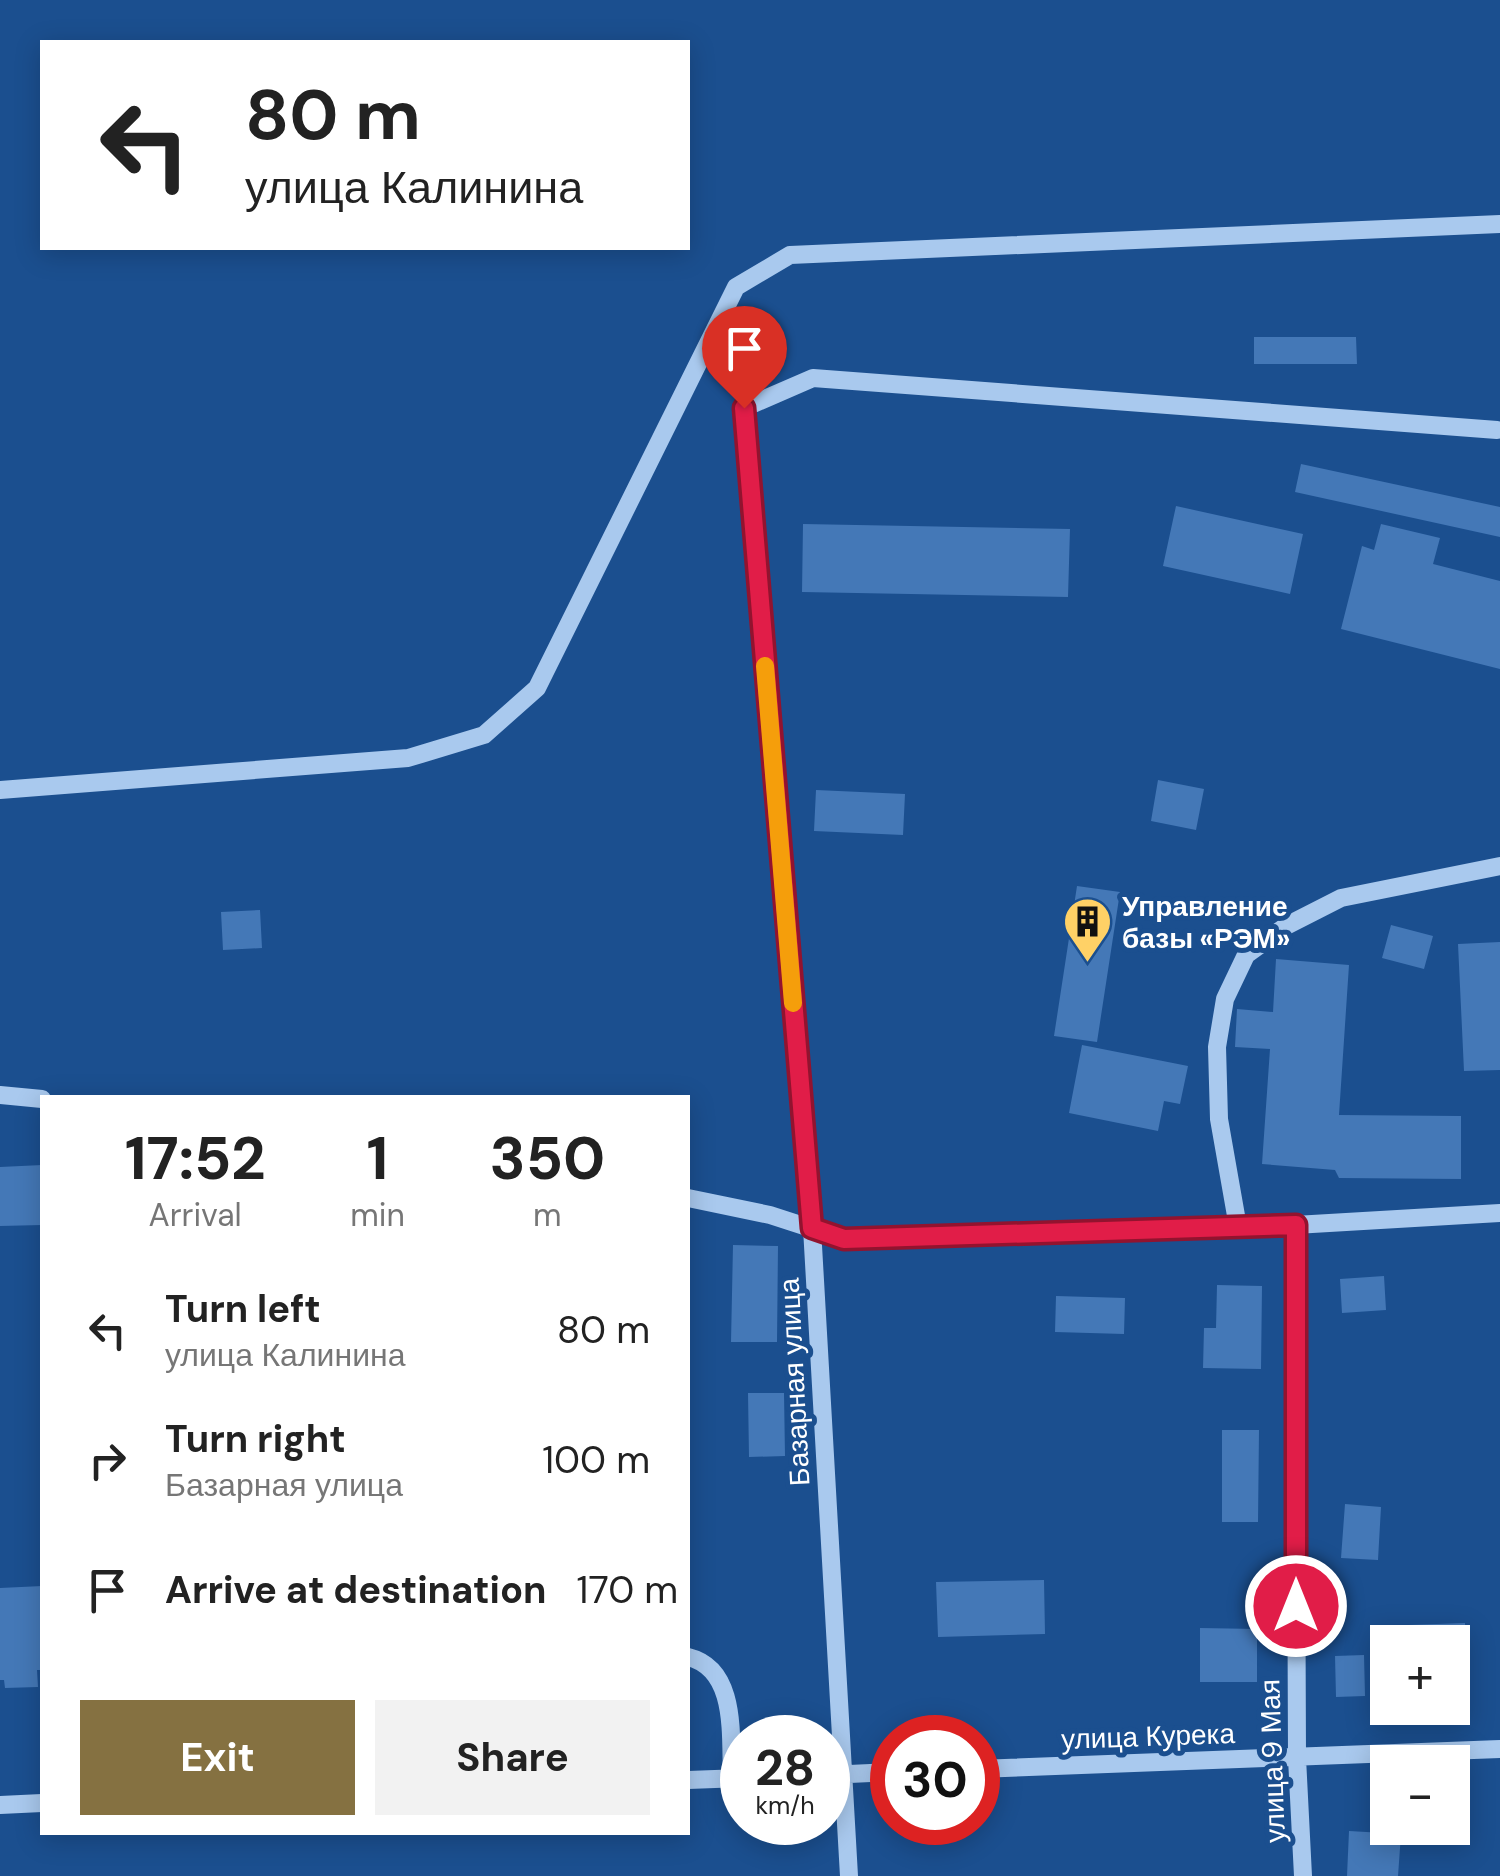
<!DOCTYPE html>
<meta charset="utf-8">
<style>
body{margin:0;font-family:"DM Sans",sans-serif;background:#f2f2f2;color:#222;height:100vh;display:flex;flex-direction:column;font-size:38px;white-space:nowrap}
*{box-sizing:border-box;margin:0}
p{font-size:32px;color:#767676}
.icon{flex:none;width:55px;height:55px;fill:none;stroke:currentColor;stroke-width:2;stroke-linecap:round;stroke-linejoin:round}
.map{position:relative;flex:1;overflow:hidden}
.panel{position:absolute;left:40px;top:1095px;width:650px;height:740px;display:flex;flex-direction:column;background:#fff;border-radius:0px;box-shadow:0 5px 25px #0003}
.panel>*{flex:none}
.top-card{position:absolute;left:40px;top:40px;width:650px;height:210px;border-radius:0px;box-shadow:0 5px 25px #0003;background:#fff;color:#222;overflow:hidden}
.fabs{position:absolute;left:1370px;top:1625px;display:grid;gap:20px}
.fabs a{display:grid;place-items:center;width:100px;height:100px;border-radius:0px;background:#fff;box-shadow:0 5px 25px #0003;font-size:50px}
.speed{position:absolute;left:720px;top:1715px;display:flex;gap:20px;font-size:50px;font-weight:700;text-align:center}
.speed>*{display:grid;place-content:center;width:130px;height:130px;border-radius:50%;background:#fff;box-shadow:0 5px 25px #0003;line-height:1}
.speed small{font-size:25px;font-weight:400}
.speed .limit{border:15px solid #d22;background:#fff;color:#111}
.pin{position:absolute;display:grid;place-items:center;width:85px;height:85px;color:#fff;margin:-102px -42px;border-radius:50% 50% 50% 0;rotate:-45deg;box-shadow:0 0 10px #0007}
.pin .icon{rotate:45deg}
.me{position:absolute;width:110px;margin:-55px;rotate:0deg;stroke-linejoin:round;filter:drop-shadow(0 0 8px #0008)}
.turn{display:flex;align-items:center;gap:35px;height:210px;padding:0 40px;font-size:45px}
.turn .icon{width:130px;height:130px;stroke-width:2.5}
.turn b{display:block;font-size:70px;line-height:85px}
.eta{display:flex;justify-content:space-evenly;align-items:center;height:170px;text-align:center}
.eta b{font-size:60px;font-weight:700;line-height:70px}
.primary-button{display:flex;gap:20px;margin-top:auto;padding:20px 40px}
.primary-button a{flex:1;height:115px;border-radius:0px;background:#857141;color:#fff;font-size:40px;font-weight:700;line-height:115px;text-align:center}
.primary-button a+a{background:#f2f2f2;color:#222}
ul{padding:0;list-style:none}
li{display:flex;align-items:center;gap:30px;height:130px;padding:0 40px}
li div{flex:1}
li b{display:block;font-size:38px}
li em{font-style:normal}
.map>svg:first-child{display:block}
</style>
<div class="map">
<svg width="1500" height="1876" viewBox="0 0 1500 1876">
<rect width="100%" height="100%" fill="#1b4f8f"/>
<path fill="#4478b7" d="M 1254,337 L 1356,337 L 1357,364 L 1254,364 Z
M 1301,464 L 1500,507 L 1500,537 L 1295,492 Z
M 1176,506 L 1303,534 L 1290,594 L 1163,566 Z
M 803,524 L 1070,529 L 1068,597 L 802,592 Z
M 1381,524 L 1440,538 L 1433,564 L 1500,581 L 1500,669 L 1341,629 L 1362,546 L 1374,550 Z
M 1158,780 L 1204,789 L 1196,830 L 1151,821 Z
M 816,790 L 905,794 L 903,835 L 814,831 Z
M 1077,886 L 1120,892 L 1097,1042 L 1054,1036 Z
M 260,910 L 262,948 L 223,950 L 221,912 Z
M 1391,925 L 1433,936 L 1424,969 L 1382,958 Z
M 1500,942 L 1500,1070 L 1464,1071 L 1458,944 Z
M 1276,959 L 1349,965 L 1339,1115 L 1461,1116 L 1461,1179 L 1339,1178 L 1335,1170 L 1262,1164 L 1270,1049 L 1235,1047 L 1237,1009 L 1273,1012 Z
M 1082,1045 L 1188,1066 L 1180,1104 L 1164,1101 L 1158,1131 L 1069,1113 Z
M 42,1165 L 42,1225 L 0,1226 L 0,1167 Z
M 733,1245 L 778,1246 L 777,1342 L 731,1342 Z
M 1384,1276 L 1386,1310 L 1342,1313 L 1340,1279 Z
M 1217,1285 L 1262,1286 L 1261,1369 L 1203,1368 L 1204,1328 L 1216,1328 Z
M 1056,1296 L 1125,1298 L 1124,1334 L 1055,1332 Z
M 748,1393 L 784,1393 L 785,1456 L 749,1457 Z
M 1222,1430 L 1259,1430 L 1258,1522 L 1222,1522 Z
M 1345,1504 L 1381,1507 L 1378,1560 L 1341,1558 Z
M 1044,1580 L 1045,1634 L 938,1637 L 936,1582 Z
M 42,1586 L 42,1670 L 37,1670 L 38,1687 L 5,1688 L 4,1680 L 0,1680 L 0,1588 Z
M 1465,1623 L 1467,1668 L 1452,1668 L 1452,1642 L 1409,1642 L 1408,1625 Z
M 1200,1628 L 1257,1629 L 1257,1682 L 1200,1682 Z
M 1364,1655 L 1365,1696 L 1336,1697 L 1335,1656 Z
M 1349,1831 L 1401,1834 L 1398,1876 L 1347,1876 Z"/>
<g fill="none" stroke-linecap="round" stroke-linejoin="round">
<path stroke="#a9c9ee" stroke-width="18" d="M 0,790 L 408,758 L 484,735 L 537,688 L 736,287 L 790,255 L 1500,224
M 0,1095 L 42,1099
M 688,1198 L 770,1215 L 844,1239 L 1295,1225 L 1500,1213
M 1295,1225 L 1297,1758 L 1303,1876
M 1238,1227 L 1219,1119 L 1217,1047 L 1225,999 L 1246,955 L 1286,926 L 1341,898 L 1500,866
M 688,1657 C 738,1669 730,1737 732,1778
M 978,1769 L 1500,1749
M 828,1775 L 892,1772
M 688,1780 L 742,1778
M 0,1805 L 42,1803
M 849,1876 L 812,1228 L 744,408 L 813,378 L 1497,430"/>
</g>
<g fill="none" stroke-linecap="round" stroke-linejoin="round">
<defs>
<path id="route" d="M 744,408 L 812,1228 L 844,1239 L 1296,1225 L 1296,1606"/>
</defs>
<use href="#route" stroke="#92132f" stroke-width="25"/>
<use href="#route" stroke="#e11d48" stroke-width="18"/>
<path stroke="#f59e0b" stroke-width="18" d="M 765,666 L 793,1003"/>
</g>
<defs>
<symbol id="building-pin" viewBox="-11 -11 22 30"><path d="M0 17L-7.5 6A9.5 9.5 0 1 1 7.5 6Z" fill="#ffd166" stroke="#1b4f8f"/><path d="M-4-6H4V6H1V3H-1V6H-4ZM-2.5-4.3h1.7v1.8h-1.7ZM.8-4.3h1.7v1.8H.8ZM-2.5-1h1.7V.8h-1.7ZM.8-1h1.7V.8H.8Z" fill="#111"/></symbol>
</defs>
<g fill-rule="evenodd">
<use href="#building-pin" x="1060" y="894" width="55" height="75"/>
</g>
<g text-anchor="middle" stroke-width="10" stroke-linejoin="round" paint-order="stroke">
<g font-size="28" font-weight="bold" fill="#fff" stroke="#1b4f8f" text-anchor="start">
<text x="1122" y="916">Управление<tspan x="1122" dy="32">базы «РЭМ»</tspan></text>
</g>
<g font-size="28" fill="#fff" stroke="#1b4f8f">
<text transform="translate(794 1382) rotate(-93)" y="10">Базарная улица</text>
<text transform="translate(1148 1736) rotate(-2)" y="10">улица Курека</text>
<text transform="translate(1272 1761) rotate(-92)" y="10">улица 9 Мая</text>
</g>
</g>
</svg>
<div class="fabs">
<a>+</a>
<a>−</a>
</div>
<div class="speed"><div>28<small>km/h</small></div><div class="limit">30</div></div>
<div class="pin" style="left:744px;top:408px;background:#d93025"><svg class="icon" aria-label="arrive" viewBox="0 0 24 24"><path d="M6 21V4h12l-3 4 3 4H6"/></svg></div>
<svg class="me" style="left:1296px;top:1606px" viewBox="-20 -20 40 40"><circle r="17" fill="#e11d48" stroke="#fff" stroke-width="3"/><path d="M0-11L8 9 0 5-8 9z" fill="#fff"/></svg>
<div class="top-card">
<div class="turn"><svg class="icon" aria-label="left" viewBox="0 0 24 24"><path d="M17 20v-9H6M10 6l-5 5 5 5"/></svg><div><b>80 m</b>улица Калинина</div></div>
</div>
<section class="panel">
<div class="eta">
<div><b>17:52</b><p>Arrival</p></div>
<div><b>1</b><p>min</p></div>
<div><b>350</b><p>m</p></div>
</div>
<ul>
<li><svg class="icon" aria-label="left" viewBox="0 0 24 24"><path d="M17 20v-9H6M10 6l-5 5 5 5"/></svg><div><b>Turn left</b><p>улица Калинина</p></div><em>80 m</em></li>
<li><svg class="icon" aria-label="right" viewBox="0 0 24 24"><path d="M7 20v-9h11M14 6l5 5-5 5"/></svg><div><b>Turn right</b><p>Базарная улица</p></div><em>100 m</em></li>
<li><svg class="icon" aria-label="arrive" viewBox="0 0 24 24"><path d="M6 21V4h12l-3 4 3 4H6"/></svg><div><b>Arrive at destination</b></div><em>170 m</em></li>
</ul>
<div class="primary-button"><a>Exit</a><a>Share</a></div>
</section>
</div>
